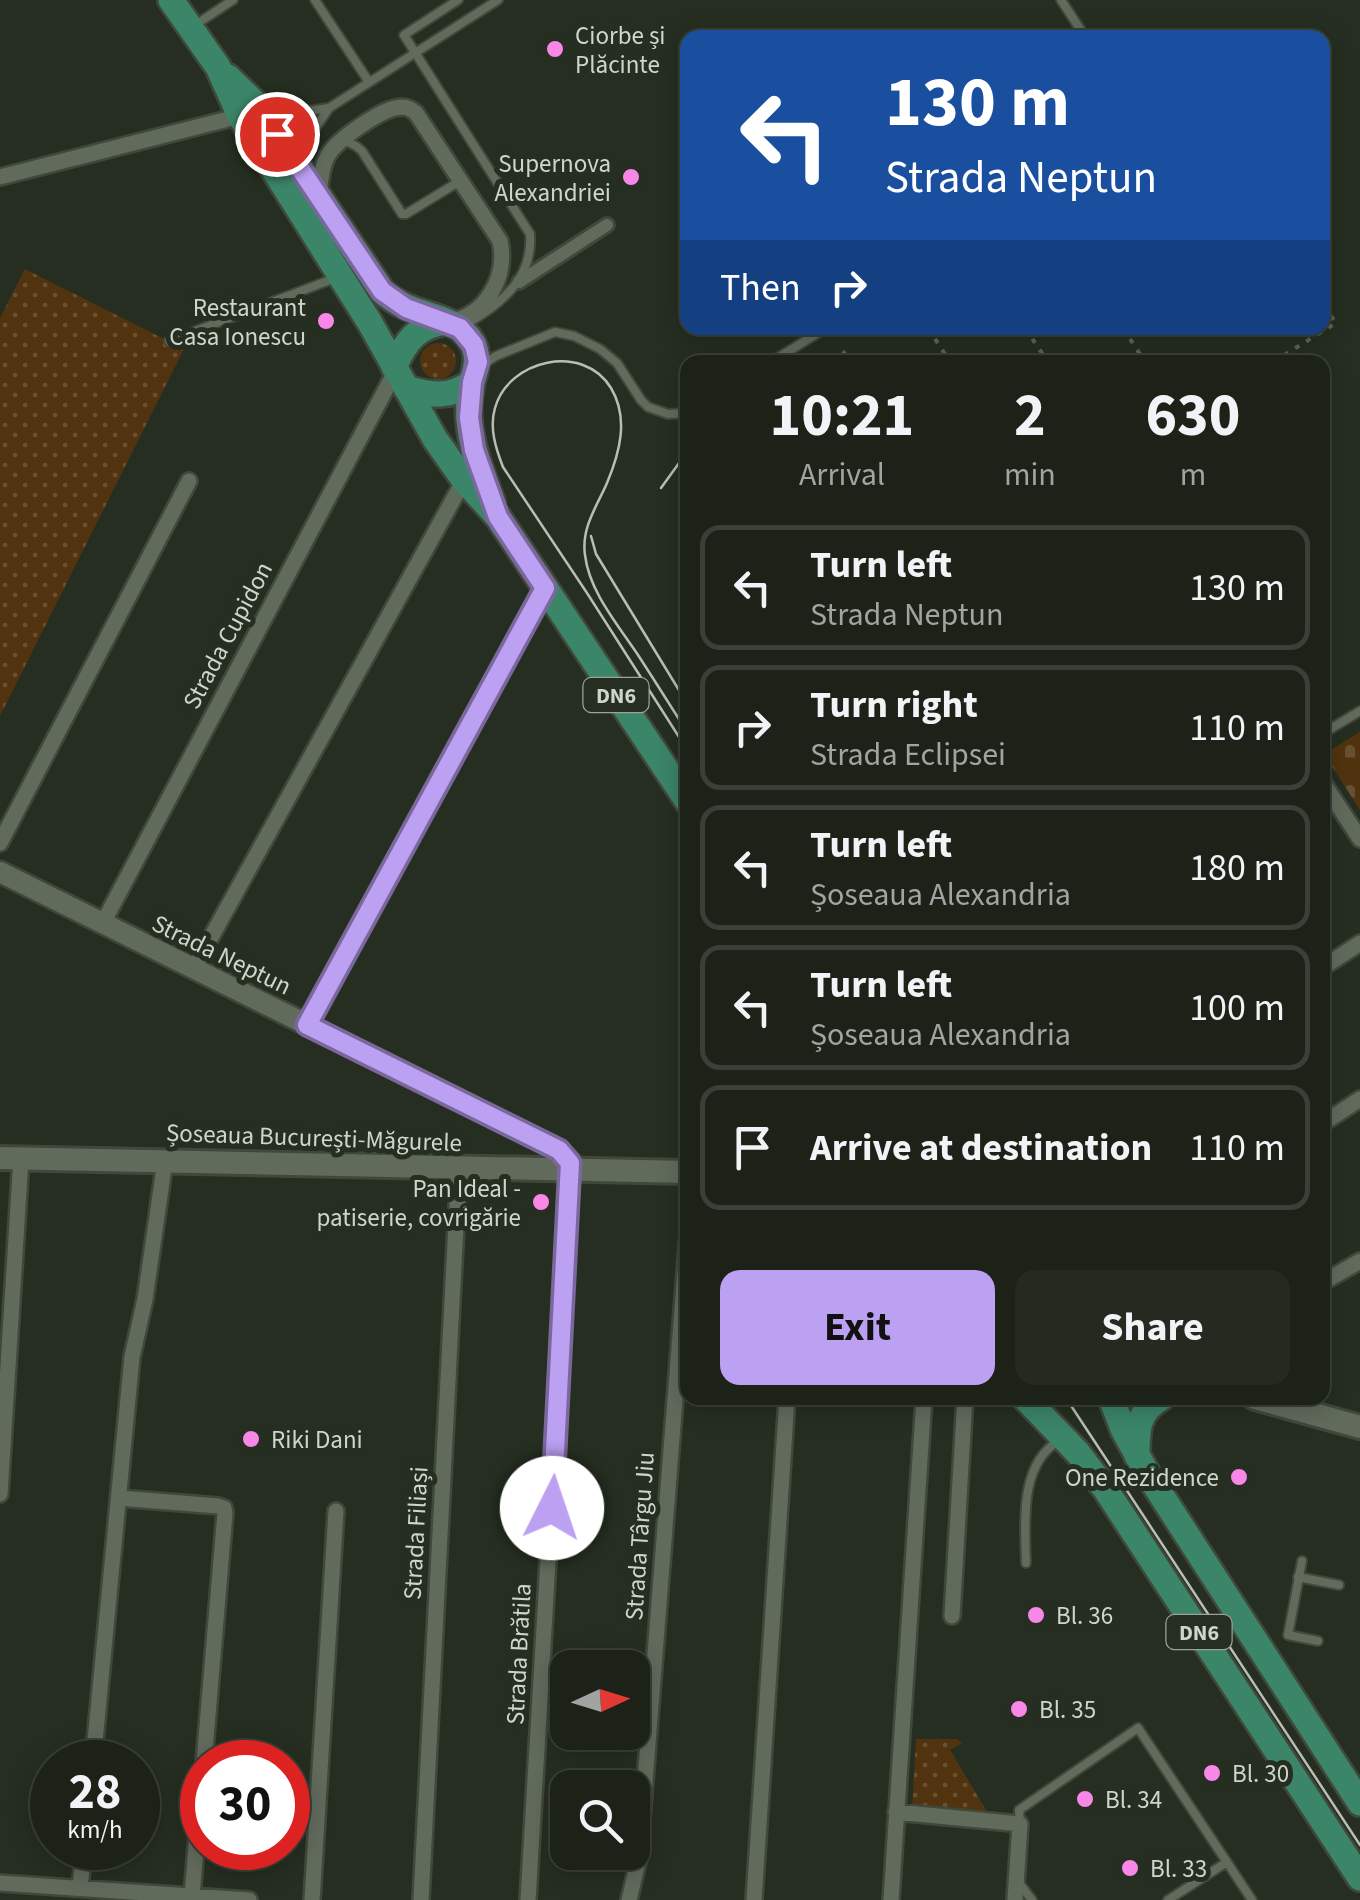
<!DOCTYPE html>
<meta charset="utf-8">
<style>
body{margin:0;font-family:"Source Sans 3",sans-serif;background:#252a21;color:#f1f3f6;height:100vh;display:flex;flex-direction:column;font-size:38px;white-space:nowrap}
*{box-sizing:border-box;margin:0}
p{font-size:32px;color:#a0a4a2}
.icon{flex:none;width:55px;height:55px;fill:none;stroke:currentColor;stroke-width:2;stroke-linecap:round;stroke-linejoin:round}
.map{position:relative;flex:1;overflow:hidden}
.drawer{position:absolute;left:680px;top:355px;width:650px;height:1050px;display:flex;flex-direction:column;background:#1c2218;border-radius:20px;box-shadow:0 5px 25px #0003,0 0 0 2px #3a3f37}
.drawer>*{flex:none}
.hud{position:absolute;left:680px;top:30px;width:650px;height:305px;border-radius:20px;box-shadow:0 5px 25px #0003,0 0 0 2px #3a3f37;background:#1a4fa0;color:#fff;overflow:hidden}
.needle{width:65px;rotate:86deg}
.tools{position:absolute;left:550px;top:1650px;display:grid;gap:20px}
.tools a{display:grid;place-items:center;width:100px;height:100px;border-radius:20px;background:#1c2218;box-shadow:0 5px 25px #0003,0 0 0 2px #3a3f37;font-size:50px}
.speed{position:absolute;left:30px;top:1740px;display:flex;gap:20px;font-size:50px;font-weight:700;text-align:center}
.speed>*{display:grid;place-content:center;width:130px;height:130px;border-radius:50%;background:#1c2218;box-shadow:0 5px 25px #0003,0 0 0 2px #3a3f37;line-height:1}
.speed small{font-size:25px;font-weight:400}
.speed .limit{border:15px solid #d22;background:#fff;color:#111}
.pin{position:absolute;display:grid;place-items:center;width:85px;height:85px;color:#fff;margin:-42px;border:5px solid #fff;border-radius:50%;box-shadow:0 2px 10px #0007}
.me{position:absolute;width:110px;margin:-55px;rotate:4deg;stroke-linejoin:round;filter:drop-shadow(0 0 8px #0008)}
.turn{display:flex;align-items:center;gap:35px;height:210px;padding:0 40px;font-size:45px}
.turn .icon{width:130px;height:130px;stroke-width:2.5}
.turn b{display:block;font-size:70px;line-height:85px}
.then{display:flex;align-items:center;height:95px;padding:0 40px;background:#0003;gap:20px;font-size:38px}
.eta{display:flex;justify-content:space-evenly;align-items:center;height:170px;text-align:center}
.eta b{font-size:60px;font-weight:700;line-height:70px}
.action{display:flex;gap:20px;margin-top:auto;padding:20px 40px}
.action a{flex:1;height:115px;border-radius:20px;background:#bca0f2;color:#111;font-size:40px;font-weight:700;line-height:115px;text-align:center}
.action a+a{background:#252a21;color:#f1f3f6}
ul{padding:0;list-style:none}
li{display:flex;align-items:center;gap:30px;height:125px;margin:0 20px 15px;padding:0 20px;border:5px solid #3a3f37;border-radius:20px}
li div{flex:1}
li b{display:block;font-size:38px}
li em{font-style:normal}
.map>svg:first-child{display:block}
</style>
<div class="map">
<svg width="1360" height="1900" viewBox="0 0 1360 1900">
<defs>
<pattern id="grass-dots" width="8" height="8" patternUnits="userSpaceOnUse" patternTransform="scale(2.5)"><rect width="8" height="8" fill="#51340f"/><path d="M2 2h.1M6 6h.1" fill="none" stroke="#695031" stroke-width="1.8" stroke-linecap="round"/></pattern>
<pattern id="cemetery-stones" width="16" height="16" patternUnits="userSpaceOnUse" patternTransform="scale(2.5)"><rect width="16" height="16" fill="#51340f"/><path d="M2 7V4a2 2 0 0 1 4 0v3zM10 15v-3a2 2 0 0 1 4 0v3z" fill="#695031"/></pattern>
</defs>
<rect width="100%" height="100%" fill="#252e20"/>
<path fill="url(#grass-dots)" d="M 25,269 L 184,349 L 0,716 L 0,318 Z
M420 361a18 18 0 1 1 36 0a18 18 0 1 1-36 0Z
M 916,1739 L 957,1739 L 962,1743 L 950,1750 L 989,1815 L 912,1810 Z"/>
<path fill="url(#cemetery-stones)" d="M 1360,732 L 1360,810 L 1324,754 Z"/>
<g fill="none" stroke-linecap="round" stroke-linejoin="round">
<defs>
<path id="service" d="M 315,0 L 369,82
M 458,0 L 404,35 L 530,234 C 533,275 506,300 473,320
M 1061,0 L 1086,38
M 195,25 L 233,0
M 270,109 L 302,112 L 329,108 L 498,0
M 342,139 L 356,146 L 362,151 L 402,214 L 406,214 L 460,181
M 303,161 L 314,130 L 329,108
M 169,341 L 338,277
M 771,362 L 826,328
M 482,365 L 496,356 L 555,332 L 574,336 L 600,349 L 617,363 L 641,400 L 648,407 L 668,414 L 688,413
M 1322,734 L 1360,711
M 1302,1561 L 1288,1635 L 1318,1641
M 1026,1563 C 1025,1523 1019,1463 1060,1440
M 1298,1577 L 1339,1585
M 1020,1824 L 1019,1810 L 1138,1728 L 1252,1900
M 1019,1883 L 1032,1900
M 1168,1900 L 1227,1862"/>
<path id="pedestrian" d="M 519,282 L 607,225"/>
<path id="minor" d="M 0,177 L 240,116
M 319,197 C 320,184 321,169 327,157 C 336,140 382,108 401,107 C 409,107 410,109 416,113 L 500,241 C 508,277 486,316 448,322
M 1322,781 L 1360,839
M 0,843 L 189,481
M 103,923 L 396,370
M 194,968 L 464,480
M 1322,968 L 1360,943
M 307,1025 L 545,588
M 1322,1124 L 1360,1099
M 1322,1283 L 1360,1261
M 0,1494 L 21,1158
M 119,1498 L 218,1506 L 224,1508 L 225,1513 L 204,1762
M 952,1616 L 965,1398
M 93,1762 L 132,1357 L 145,1299 L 165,1161
M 896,1812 L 1020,1824 L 1015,1900
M 0,1883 L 249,1900
M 80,1888 L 84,1848
M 192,1896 L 202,1777
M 312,1900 L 336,1511
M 421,1900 L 459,1168
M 528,1900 L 571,1171
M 629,1900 L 639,1858 L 688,1234
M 754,1900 L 787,1398
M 891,1900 L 924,1398"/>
<path id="tertiary" d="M 0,872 L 559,1150 L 571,1163 L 571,1171"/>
<path id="secondary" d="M 0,1158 L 688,1172
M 1255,1398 L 1360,1427"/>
<path id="primary" d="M 171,0 L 218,67 L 240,116 L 370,323 L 435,439 L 464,480 L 498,517 L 688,802
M 228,77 L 258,106 L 382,291 C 408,316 445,313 464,332 C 480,347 478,363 472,381 C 469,393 468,408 469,420 C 471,448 482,475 492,502
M 394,367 C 406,341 417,325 447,322
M 406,388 C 431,396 451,398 472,382
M 1025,1398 L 1078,1453 L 1106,1490 L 1360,1878
M 1111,1398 L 1123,1429 L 1147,1473 L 1360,1803
M 1137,1456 C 1137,1430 1137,1412 1161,1398"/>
</defs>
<use href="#service" stroke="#40483c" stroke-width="12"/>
<use href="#pedestrian" stroke="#40483c" stroke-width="18"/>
<use href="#minor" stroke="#40483c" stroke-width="20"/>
<use href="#tertiary" stroke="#40483c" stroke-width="25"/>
<use href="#secondary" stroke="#40483c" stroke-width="28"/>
<use href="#primary" stroke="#40483c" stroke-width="30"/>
<path stroke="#5c6457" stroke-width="4" stroke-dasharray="5 8" stroke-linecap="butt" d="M 928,328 L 950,362
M 1025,328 L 1048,362
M 1123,328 L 1145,362
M 843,351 L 850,362
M 1273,362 L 1336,323 L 1322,304"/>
<use href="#service" stroke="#616b5c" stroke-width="8"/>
<use href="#pedestrian" stroke="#616b5c" stroke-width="12"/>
<use href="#minor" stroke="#616b5c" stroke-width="15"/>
<use href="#tertiary" stroke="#616b5c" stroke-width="20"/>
<use href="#secondary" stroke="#616b5c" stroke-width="22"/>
<use href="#primary" stroke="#3b8569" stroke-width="25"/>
<path stroke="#b8beb4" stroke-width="2.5" d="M 661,488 L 687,452
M 591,536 L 596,554 L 688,705
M 688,733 C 671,707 655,681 638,655 C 618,625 589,591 585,555 C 581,528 597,506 607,483 C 620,452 629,418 611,388 C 583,342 508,360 495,408 C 489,428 496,449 503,467 L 587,593 L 688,751
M 1066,1398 L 1360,1845"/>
</g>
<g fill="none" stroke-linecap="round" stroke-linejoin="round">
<defs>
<path id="route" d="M 277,134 L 382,291 L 406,308 L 460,328 L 474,345 L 478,362 L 472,382 L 469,418 L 474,450 L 498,517 L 545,588 L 307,1025 L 559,1150 L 570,1163 L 552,1508"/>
</defs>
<use href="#route" stroke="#7a689d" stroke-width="25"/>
<use href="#route" stroke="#bca0f2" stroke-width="18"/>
</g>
<g fill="#f987e8" stroke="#252e20" stroke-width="4">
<circle cx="555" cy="49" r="10"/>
<circle cx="631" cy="177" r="10"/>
<circle cx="326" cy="321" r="10"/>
<circle cx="541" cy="1202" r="10"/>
<circle cx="251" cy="1439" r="10"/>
<circle cx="1239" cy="1477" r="10"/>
<circle cx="1036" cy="1615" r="10"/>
<circle cx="1019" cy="1709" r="10"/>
<circle cx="1212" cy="1773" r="10"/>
<circle cx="1085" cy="1799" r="10"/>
<circle cx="1130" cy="1868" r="10"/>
</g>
<g text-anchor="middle" stroke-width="10" stroke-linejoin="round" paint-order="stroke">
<g fill="#252e20" stroke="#9ca398" stroke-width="2.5">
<rect x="583.5" y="678" width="65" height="34" rx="8"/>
<rect x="1166.5" y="1615" width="65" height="34" rx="8"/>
</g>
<g font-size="22" font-weight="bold" fill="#cfd5cc">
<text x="616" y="703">DN6</text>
<text x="1199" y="1640">DN6</text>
</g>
<g font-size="25" fill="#cfd5cc" stroke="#252e20" text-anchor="start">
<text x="575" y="44">Ciorbe și<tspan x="575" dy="29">Plăcinte</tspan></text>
<text x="611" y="172" text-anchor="end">Supernova<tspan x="611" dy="29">Alexandriei</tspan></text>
<text x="306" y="316" text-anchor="end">Restaurant<tspan x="306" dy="29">Casa Ionescu</tspan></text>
<text x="521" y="1197" text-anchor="end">Pan Ideal -<tspan x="521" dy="29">patiserie, covrigărie</tspan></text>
<text x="271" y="1448">Riki Dani</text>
<text x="1219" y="1486" text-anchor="end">One Rezidence</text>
<text x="1056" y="1624">Bl. 36</text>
<text x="1039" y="1718">Bl. 35</text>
<text x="1232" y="1782">Bl. 30</text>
<text x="1105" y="1808">Bl. 34</text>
<text x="1150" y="1877">Bl. 33</text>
</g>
<g font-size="25" fill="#cfd5cc" stroke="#252e20">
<text transform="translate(227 635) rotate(-62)" y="9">Strada Cupidon</text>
<text transform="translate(222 954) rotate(26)" y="9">Strada Neptun</text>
<text transform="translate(314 1137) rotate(2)" y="9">Șoseaua București-Măgurele</text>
<text transform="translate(415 1533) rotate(-87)" y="9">Strada Filiași</text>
<text transform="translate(639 1536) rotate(-86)" y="9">Strada Târgu Jiu</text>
<text transform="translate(518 1654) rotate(-87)" y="9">Strada Brătila</text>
</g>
</g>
</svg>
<div class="tools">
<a><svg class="needle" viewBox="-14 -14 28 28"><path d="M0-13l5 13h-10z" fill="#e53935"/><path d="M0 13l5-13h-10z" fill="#a0a4a2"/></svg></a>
<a><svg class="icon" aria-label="search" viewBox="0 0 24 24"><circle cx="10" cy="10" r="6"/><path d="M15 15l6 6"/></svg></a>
</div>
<div class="speed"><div>28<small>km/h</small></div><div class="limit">30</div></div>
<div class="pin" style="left:277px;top:134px;background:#d93025"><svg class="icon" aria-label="arrive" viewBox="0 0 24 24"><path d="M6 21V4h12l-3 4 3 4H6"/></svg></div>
<svg class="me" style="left:552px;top:1508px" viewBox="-20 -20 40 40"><circle r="19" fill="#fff"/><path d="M0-13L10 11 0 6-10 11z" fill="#bca0f2"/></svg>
<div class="hud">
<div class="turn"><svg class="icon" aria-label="left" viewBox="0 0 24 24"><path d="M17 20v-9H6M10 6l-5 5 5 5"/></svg><div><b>130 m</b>Strada Neptun</div></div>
<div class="then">Then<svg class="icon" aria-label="right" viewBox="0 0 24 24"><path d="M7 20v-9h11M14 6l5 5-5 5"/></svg></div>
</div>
<section class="drawer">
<div class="eta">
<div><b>10:21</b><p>Arrival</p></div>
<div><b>2</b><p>min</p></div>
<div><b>630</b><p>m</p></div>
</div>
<ul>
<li><svg class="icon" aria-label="left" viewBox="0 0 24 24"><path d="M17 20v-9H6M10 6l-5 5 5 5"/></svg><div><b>Turn left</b><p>Strada Neptun</p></div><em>130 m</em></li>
<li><svg class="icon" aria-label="right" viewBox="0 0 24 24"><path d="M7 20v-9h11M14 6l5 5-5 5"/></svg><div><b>Turn right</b><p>Strada Eclipsei</p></div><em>110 m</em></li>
<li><svg class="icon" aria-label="left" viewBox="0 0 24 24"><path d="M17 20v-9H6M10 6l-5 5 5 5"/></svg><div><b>Turn left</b><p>Șoseaua Alexandria</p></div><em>180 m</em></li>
<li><svg class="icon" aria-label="left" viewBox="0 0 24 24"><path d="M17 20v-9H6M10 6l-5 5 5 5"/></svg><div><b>Turn left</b><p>Șoseaua Alexandria</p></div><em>100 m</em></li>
<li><svg class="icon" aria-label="arrive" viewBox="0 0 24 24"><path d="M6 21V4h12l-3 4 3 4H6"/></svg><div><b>Arrive at destination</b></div><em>110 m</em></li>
</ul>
<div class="action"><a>Exit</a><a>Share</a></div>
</section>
</div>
